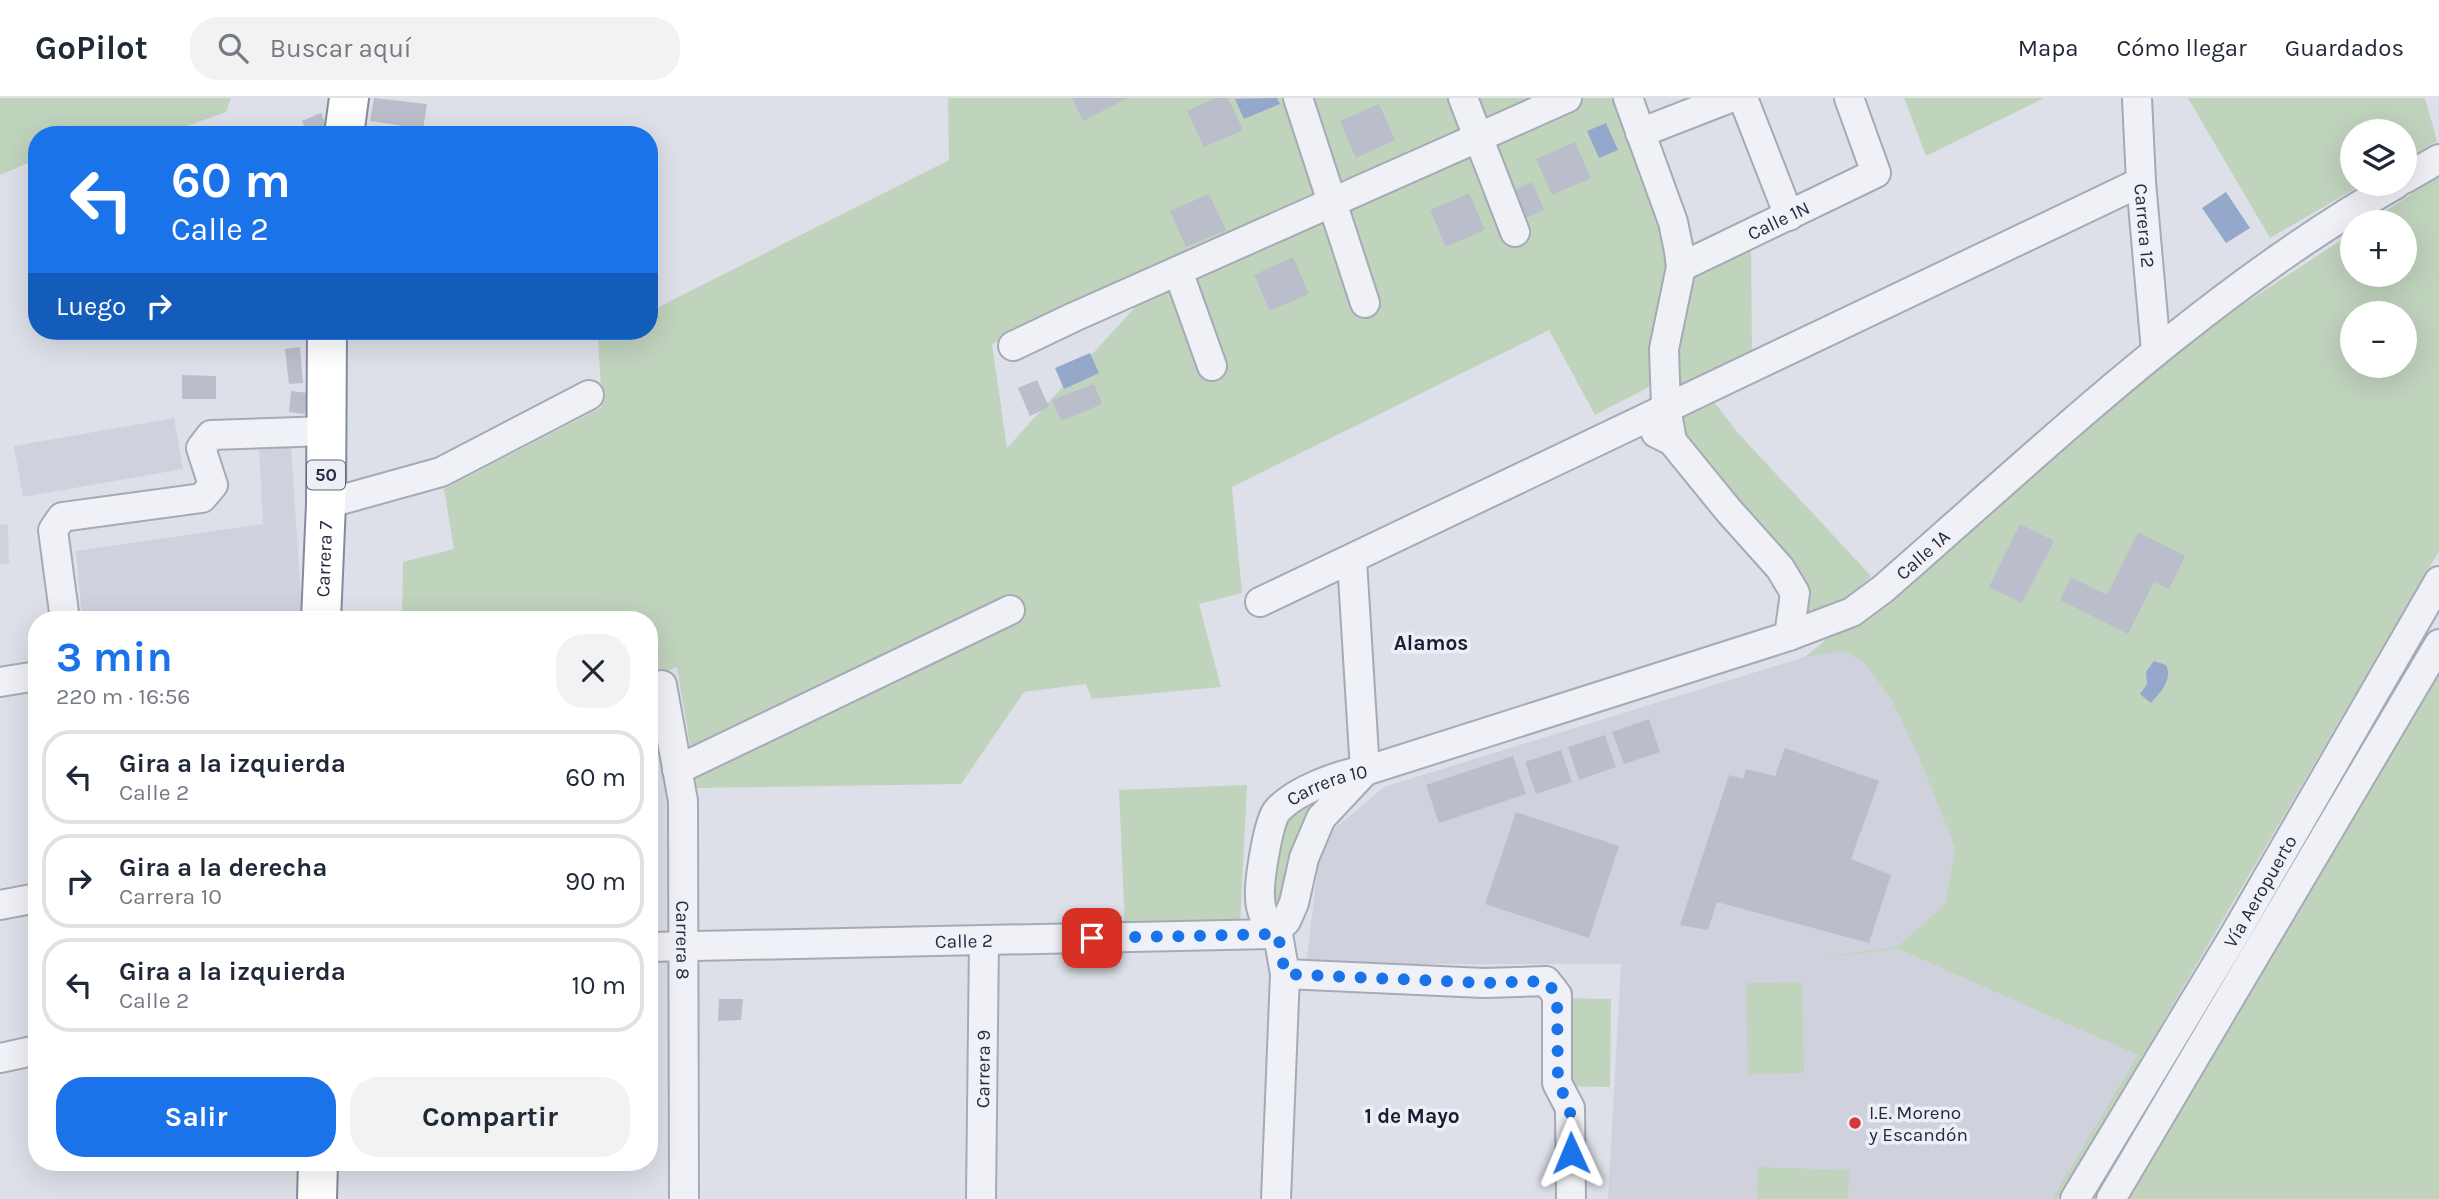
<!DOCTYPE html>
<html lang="es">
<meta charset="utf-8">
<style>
body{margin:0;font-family:Karla,sans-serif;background:#f2f2f3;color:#1f2937;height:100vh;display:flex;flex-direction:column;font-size:26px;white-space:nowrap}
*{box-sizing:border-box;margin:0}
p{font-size:23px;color:#747a83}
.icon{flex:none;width:38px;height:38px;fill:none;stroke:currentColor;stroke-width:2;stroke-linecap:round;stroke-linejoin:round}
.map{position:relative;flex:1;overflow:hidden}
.panel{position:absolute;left:28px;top:513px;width:630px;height:560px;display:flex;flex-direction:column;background:#fff;border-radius:28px;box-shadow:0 7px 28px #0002}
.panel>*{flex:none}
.hud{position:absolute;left:28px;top:28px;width:630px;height:214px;border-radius:28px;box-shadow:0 7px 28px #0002;background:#1a73e8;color:#fff;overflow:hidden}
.controls{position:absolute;left:2340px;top:21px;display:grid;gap:14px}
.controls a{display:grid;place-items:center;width:77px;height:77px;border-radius:50%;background:#fff;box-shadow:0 7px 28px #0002;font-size:35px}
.pin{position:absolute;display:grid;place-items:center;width:60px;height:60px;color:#fff;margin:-30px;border-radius:14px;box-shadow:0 4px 10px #0006}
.me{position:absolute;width:77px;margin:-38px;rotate:359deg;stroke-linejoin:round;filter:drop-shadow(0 0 5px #0008)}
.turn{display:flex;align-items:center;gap:24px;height:147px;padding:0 28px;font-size:32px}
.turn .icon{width:91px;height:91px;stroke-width:2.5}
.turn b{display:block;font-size:49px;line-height:60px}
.then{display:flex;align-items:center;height:66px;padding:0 28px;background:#0003;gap:14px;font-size:26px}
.round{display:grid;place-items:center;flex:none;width:74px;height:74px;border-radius:28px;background:#f2f2f3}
.overview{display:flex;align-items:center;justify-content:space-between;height:119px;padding:0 28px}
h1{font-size:42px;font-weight:700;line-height:52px;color:#1a73e8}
.primary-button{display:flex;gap:14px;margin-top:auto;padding:14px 28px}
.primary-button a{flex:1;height:80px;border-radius:28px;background:#1a73e8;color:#fff;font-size:28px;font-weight:700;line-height:80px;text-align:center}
.primary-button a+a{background:#f2f2f3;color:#1f2937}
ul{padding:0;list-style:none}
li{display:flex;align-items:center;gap:21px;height:94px;margin:0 14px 10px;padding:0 14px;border:4px solid #e0e1e3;border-radius:28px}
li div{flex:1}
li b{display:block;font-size:26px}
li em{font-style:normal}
header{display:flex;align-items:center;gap:42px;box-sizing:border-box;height:98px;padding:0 35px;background:#fff;border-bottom:2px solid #e0e1e3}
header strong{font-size:33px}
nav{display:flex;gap:38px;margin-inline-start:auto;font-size:24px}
.search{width:490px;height:63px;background:#f2f2f3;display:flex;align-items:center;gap:18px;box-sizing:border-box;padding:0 24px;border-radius:28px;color:#747a83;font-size:26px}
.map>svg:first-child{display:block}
</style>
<header>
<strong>GoPilot</strong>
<div class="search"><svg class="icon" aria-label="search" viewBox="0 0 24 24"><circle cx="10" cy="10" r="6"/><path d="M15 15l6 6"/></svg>Buscar aquí</div>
<nav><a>Mapa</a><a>Cómo llegar</a><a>Guardados</a></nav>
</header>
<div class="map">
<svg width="2439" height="1101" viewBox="0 0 2439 1101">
<rect width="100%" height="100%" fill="#dde0e8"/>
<path fill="#cfd2dd" d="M 174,320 L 183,371 L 23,399 L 14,348 Z
M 291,349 L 302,515 L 260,522 L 82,521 L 76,453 L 263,426 L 259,351 Z
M 8,426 L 9,466 L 0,466 L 0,427 Z
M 1843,553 L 1865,565 L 1893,605 L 1920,662 L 1955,750 L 1945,806 L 1898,848 L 1844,857 L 1898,851 L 2139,957 L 2052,1101 L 1608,1101 L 1621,866 L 1306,866 L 1319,760 L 1334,731 L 1384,689 L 1814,556 Z"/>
<path fill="#c0d3bd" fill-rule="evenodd" d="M 0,0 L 231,0 L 226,14 L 162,37 L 37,37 L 37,61 L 0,77 Z
M 948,0 L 1550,0 L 992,246 L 1007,350 L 1148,195 L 1583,0 L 1620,0 L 1645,73 L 1671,172 L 1660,276 L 1647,290 L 1595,317 L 1549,232 L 1232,389 L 1242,495 L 1199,506 L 1221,589 L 1092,601 L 1086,586 L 1024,594 L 961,686 L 697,690 L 677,569 L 649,581 L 649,522 L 402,522 L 403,464 L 454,451 L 444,391 L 602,309 L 598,240 L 612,233 L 649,233 L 649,214 L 949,62 Z
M 1904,0 L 2044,0 L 1926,58 Z
M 2188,0 L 2425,0 L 2437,43 L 2405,62 L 2404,33 L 2352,33 L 2352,86 L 2363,86 L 2270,140 Z
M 2439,78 L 2439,453 L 2144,956 L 2057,1101 L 2052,1101 L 2138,957 L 1898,851 L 1815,861 L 1898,848 L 1945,806 L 1955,750 L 1920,662 L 1893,605 L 1865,565 L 1843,553 L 1805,559 L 2183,246 L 2352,135 L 2352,177 L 2404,177 L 2404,124 L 2369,124 ZM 2352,215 L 2404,215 L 2404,268 L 2352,268 Z
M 1751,141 L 1752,259 L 1672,299 L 1685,174 Z
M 1711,300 L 1738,335 L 1871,478 C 1853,502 1824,513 1798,526 L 1803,504 L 1686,349 L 1681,320 L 1687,311 Z
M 2439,570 L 2439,1101 L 2125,1101 Z
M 1348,683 L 1284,821 L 1268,820 L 1283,721 Z
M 1247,687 L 1240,827 L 1125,830 L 1119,692 Z
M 1802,884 L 1804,975 L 1748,976 L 1746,885 Z
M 1565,900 L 1611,901 L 1610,989 L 1565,988 Z
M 1758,1069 L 1849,1072 L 1848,1101 L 1757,1101 Z"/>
<path fill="#94a8cb" d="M 1277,0 L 1280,6 L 1244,21 L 1235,1 Z
M 1606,25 L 1618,52 L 1599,60 L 1587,33 Z
M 2226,94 L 2250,130 L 2226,145 L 2202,110 Z
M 1090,255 L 1099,275 L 1064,291 L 1055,270 Z
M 2154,563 L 2166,567 C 2173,583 2160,594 2151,605 L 2140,596 L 2147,586 L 2146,574 Z"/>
<path fill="#babecb" d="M 374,0 L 427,6 L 423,31 L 370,23 Z
M 1072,0 L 1128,0 L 1083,23 Z
M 1215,0 L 1228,0 L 1243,32 L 1204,49 L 1187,13 Z
M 1379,6 L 1395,42 L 1356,60 L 1340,23 Z
M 321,15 L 327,29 L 308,37 L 302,23 Z
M 1575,44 L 1591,80 L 1552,97 L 1536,61 Z
M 1532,84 L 1544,112 L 1525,120 L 1513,93 Z
M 1469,95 L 1485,132 L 1446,149 L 1430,112 Z
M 1209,96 L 1226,132 L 1186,149 L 1170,113 Z
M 1293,159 L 1309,196 L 1270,213 L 1254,177 Z
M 300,249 L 303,285 L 289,286 L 285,251 Z
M 182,277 L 216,278 L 216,301 L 182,301 Z
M 1037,282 L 1049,309 L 1030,318 L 1018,290 Z
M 1094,286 L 1102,306 L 1061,323 L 1052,302 Z
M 291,293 L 308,295 L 305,316 L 289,314 Z
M 2020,426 L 2054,443 L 2022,505 L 1989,489 Z
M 2138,434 L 2185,458 L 2169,491 L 2154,484 L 2128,536 L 2060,502 L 2071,479 L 2107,497 Z
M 1649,621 L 1660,654 L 1624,666 L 1612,634 Z
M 1605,637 L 1616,669 L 1579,682 L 1568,649 Z
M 1785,650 L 1879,683 L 1851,761 L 1891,777 L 1869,845 L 1717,804 L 1708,832 L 1680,827 L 1729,677 L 1743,681 L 1746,671 L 1775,678 Z
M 1561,652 L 1572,684 L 1536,696 L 1525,664 Z
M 1513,658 L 1526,696 L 1439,725 L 1426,687 Z
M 1516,714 L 1619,748 L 1589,840 L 1485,806 Z
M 719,901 L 743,901 L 741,922 L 718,923 Z"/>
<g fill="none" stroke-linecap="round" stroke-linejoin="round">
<defs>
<g id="minor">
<path d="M 1298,0 L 1365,205"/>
<path d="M 1463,0 L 1515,134"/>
<path d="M 1628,0 L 1673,124 L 1679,153 L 1681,169 L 1664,251 L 1666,309 L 1672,343"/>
<path d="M 1743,0 L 1789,118"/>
<path id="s1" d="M 2137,0 L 2141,84 L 2156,253"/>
<path d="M 1640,35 L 1730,0"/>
<path d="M 2404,81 L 2439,61"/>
<path id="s2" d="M 1681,169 L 1876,75 L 1849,0"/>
<path d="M 1178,173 L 1212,268"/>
<path d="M 1013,248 L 1074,219 L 1567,0"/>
<path d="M 1656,335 L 1672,343 L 1729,413 L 1780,470 L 1795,495 L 1789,538"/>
<path d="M 326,406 L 441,374 L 589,297"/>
<path d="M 1352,462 L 1365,673"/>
<path d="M 1260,504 L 2141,84"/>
<path d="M 65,522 L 53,432 L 62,419 L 202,400 L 213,387 L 201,350 L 211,337 L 327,333"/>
<path d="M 0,584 L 37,578"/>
<path id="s3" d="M 662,587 L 683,703 L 684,1101"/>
<path d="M 677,672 L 1010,512"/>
<path d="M 0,807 L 37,800"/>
<path d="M 1277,831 L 1286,823 L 1294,805 L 1304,760 L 1321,720 L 1365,673"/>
<path id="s4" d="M 649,849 L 1277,836"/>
<path d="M 1285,876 L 1484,885 L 1546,883 L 1557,897 L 1557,985 L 1570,1010 L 1571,1101"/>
<path d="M 0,960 L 37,952"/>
<path id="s5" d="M 981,1101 L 984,842"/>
<path id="s6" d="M 1276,1101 L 1285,876 L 1277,831 C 1273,827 1268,824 1265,820 C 1262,814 1260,805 1260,798 C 1259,784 1268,723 1277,713 C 1294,693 1339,676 1365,673 L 1789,538 L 1852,514 L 1883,491 C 2047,348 2206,194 2396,86"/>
<path id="s7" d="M 2075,1101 L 2235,836 L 2439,483"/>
<path d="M 2111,1101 L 2439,546"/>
</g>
<g id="highway">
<path d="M 344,37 L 349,0"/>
<path id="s8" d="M 321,522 L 326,406 L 327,233"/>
<path d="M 317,1101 L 318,1064"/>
</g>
</defs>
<use href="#minor" stroke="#a6aab6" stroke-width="32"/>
<use href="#highway" stroke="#838ba0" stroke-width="42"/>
<use href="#minor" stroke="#f0f1f6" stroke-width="28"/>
<use href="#highway" stroke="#fff" stroke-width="38"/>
</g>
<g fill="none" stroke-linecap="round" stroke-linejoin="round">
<path stroke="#1a73e8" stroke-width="12" stroke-dasharray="0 21.6" d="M 1092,840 L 1278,836 L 1285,876 L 1484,885 L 1546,883 L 1557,897 L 1558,985 L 1570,1010 L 1571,1055"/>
</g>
<circle fill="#d8373a" stroke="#eceff6" stroke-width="2.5" cx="1855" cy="1025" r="7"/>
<g text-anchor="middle" stroke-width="7" stroke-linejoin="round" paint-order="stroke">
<rect fill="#eceff6" stroke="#616677" stroke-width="2" x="307" y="362.5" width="38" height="29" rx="5"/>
<g font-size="18" font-weight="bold" fill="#252b40">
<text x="326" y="383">50</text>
</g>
<g font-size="19" fill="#252b40" stroke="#eceff6">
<text dy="7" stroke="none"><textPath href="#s2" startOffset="108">Calle 1N</textPath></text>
<text dy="7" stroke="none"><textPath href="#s1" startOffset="128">Carrera 12</textPath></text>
<text dy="7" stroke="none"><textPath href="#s6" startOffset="1099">Calle 1A</textPath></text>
<text dy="7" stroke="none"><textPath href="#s8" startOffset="61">Carrera 7</textPath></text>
<text dy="7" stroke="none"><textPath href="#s6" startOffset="455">Carrera 10</textPath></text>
<text dy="7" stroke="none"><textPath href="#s7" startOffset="359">Vía Aeropuerto</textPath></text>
<text dy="7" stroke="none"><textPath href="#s4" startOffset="315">Calle 2</textPath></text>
<text dy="7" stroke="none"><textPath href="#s3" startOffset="257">Carrera 8</textPath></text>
<text dy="7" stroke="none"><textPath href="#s5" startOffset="130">Carrera 9</textPath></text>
</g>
<g font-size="19" fill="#252b40" stroke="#eceff6" text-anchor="start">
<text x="1869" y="1021">I.E. Moreno<tspan x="1869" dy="22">y Escandón</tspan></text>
</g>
<g font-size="21" font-weight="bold" fill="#181d30" stroke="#eceff6">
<text x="1431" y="552">Alamos</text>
<text x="1412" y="1025">1 de Mayo</text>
</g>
</g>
</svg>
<div class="controls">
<a><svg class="icon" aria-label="layers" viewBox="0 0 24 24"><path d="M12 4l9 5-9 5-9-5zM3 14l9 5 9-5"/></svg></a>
<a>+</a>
<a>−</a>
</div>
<div class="pin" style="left:1092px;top:840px;background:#d93025"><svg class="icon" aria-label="arrive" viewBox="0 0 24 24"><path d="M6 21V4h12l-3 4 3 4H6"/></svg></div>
<svg class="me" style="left:1571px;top:1055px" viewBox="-20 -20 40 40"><path d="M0-17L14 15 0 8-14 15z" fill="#1a73e8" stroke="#fff" stroke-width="4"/></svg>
<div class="hud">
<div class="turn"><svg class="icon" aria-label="left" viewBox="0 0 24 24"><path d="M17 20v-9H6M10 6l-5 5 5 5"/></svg><div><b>60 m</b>Calle 2</div></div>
<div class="then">Luego<svg class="icon" aria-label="right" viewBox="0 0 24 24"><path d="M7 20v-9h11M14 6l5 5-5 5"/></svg></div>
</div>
<section class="panel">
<div class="overview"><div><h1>3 min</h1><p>220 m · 16:56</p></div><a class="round"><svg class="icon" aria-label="close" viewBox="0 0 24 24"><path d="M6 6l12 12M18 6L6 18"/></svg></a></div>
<ul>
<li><svg class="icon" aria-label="left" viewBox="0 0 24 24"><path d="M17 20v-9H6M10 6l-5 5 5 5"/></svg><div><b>Gira a la izquierda</b><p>Calle 2</p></div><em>60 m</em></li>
<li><svg class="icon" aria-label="right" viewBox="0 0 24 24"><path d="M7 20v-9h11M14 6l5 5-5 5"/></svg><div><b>Gira a la derecha</b><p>Carrera 10</p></div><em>90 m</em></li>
<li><svg class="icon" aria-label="left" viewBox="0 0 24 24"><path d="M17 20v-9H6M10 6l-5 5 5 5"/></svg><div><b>Gira a la izquierda</b><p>Calle 2</p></div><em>10 m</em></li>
</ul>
<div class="primary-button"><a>Salir</a><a>Compartir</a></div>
</section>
</div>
